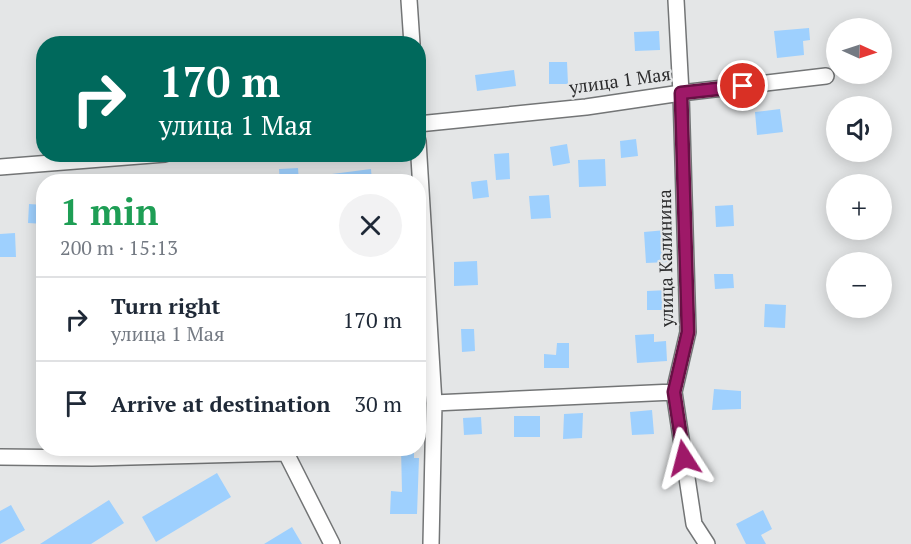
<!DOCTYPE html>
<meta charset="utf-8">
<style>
body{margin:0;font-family:"PT Serif",serif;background:#f2f2f3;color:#1f2937;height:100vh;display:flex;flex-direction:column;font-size:22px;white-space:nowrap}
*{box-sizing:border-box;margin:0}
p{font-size:20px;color:#747a83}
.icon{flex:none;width:33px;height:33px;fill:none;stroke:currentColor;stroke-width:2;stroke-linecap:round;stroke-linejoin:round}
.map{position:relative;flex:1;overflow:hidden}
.sheet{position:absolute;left:36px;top:174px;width:390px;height:282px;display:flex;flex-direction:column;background:#fff;border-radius:24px;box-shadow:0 3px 15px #0003}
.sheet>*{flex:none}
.banner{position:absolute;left:36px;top:36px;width:390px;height:126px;border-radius:24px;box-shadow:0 3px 15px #0003;background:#00695c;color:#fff;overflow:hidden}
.needle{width:39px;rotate:93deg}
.fabs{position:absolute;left:826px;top:18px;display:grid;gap:12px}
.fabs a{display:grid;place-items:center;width:66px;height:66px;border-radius:50%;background:#fff;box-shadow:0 3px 15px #0003;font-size:30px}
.pin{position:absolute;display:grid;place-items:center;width:51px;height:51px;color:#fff;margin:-26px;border:3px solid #fff;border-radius:50%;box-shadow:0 2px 6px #0007}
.me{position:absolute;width:66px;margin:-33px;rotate:351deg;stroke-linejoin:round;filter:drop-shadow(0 0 4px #0008)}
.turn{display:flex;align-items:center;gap:21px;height:126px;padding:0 24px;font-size:27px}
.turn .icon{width:78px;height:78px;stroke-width:2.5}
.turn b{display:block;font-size:42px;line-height:51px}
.round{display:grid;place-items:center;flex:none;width:63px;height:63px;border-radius:32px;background:#f2f2f3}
.summary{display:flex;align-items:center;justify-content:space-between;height:102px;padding:0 24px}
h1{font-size:36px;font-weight:700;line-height:45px;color:#1e9e55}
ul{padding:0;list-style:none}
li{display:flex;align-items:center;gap:18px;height:84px;padding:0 24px;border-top:2px solid #e0e1e3}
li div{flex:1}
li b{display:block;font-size:22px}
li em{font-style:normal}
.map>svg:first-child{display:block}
</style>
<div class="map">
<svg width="911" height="544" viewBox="0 0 911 544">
<rect width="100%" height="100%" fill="#e4e6e7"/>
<path fill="#9ed0fe" d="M 809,28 L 810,40 L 803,41 L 804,55 L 777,58 L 774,31 Z
M 659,31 L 660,50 L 635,51 L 634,32 Z
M 549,62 L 567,62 L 568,84 L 549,84 Z
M 514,70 L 516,86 L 477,91 L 475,75 Z
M 780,109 L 783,132 L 757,135 L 755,112 Z
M 636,139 L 638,156 L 621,158 L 620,141 Z
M 567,144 L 570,163 L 553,166 L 550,147 Z
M 509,153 L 510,179 L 496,180 L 494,154 Z
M 605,159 L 606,186 L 579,187 L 578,160 Z
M 298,168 L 299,182 L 280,182 L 279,169 Z
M 371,169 L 372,182 L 332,182 L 332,174 Z
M 487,180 L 489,197 L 473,199 L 471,182 Z
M 549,195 L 551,218 L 531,219 L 529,196 Z
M 29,204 L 44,205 L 44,224 L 28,223 Z
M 733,205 L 734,226 L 716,227 L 715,206 Z
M 666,230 L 668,262 L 646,263 L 644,232 Z
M 15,233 L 16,257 L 0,257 L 0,234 Z
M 477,261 L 478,285 L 454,286 L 454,262 Z
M 714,274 L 733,274 L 734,288 L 715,289 Z
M 669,290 L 669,310 L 647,310 L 647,291 Z
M 765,304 L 786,305 L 785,328 L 764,327 Z
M 461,329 L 474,329 L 475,351 L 462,352 Z
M 654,334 L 654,342 L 666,341 L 667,361 L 637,363 L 635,335 Z
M 557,343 L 569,343 L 569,368 L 544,368 L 544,354 L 556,355 Z
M 714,389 L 741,391 L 741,409 L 712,410 Z
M 652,410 L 654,434 L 632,435 L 630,412 Z
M 583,413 L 582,438 L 563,439 L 564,414 Z
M 514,416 L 540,416 L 540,437 L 514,437 Z
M 481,417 L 482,434 L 464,435 L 463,418 Z
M 401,448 L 414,448 L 414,458 L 419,458 L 417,514 L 390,514 L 391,491 L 402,492 Z
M 217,473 L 231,497 L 156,542 L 142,517 Z
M 109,500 L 124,523 L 91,544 L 40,544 Z
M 11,505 L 25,530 L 0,544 L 0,511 Z
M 763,510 L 772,529 L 761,535 L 766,544 L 746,544 L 736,524 Z
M 292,527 L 302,544 L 264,544 Z"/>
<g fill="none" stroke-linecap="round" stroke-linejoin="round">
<defs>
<path id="minor" d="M 409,0 L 412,44
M 676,0 L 681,93 L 688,332 L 674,392 L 694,524 L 707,544
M 418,124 L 586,107 L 681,93 L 826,76
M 418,141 L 434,403 L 431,544
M 0,167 L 165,154
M 434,403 L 674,392
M 0,457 L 92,458 L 286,453 L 332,544"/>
</defs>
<use href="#minor" stroke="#737576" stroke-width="18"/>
<use href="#minor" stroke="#fff" stroke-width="15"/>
</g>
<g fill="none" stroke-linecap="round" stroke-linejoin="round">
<defs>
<path id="route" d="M 684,458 L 674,392 L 688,332 L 681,93 L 743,86"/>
</defs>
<use href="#route" stroke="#671044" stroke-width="15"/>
<use href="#route" stroke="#9e1968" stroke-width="10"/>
</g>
<g text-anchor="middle" stroke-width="4.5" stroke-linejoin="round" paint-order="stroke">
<g font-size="18" fill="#2a2a2b" stroke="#e4e6e7">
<text transform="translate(620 81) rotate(-8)" y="6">улица 1 Мая</text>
<text transform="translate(666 258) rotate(-91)" y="6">улица Калинина</text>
</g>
</g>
</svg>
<div class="fabs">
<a><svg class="needle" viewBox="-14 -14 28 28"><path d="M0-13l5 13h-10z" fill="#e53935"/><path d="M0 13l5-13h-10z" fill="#747a83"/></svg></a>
<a><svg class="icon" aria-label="sound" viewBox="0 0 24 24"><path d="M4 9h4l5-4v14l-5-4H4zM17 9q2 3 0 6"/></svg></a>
<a>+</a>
<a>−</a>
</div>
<div class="pin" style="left:743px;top:86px;background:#d93025"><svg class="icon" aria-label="arrive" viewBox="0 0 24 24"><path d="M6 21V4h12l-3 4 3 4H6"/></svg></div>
<svg class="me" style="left:684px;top:458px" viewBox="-20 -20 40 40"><path d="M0-17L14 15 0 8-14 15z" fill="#9e1968" stroke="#fff" stroke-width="4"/></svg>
<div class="banner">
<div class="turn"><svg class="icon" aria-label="right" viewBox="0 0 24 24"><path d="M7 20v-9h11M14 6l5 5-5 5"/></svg><div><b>170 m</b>улица 1 Мая</div></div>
</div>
<section class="sheet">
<div class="summary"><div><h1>1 min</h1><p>200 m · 15:13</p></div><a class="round"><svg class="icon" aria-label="close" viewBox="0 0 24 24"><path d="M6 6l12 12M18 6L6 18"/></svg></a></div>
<ul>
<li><svg class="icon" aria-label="right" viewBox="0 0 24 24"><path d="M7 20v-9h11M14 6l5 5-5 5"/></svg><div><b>Turn right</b><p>улица 1 Мая</p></div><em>170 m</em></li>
<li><svg class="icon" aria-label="arrive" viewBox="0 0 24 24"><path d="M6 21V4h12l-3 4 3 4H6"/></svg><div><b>Arrive at destination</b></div><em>30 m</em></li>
</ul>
</section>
</div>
